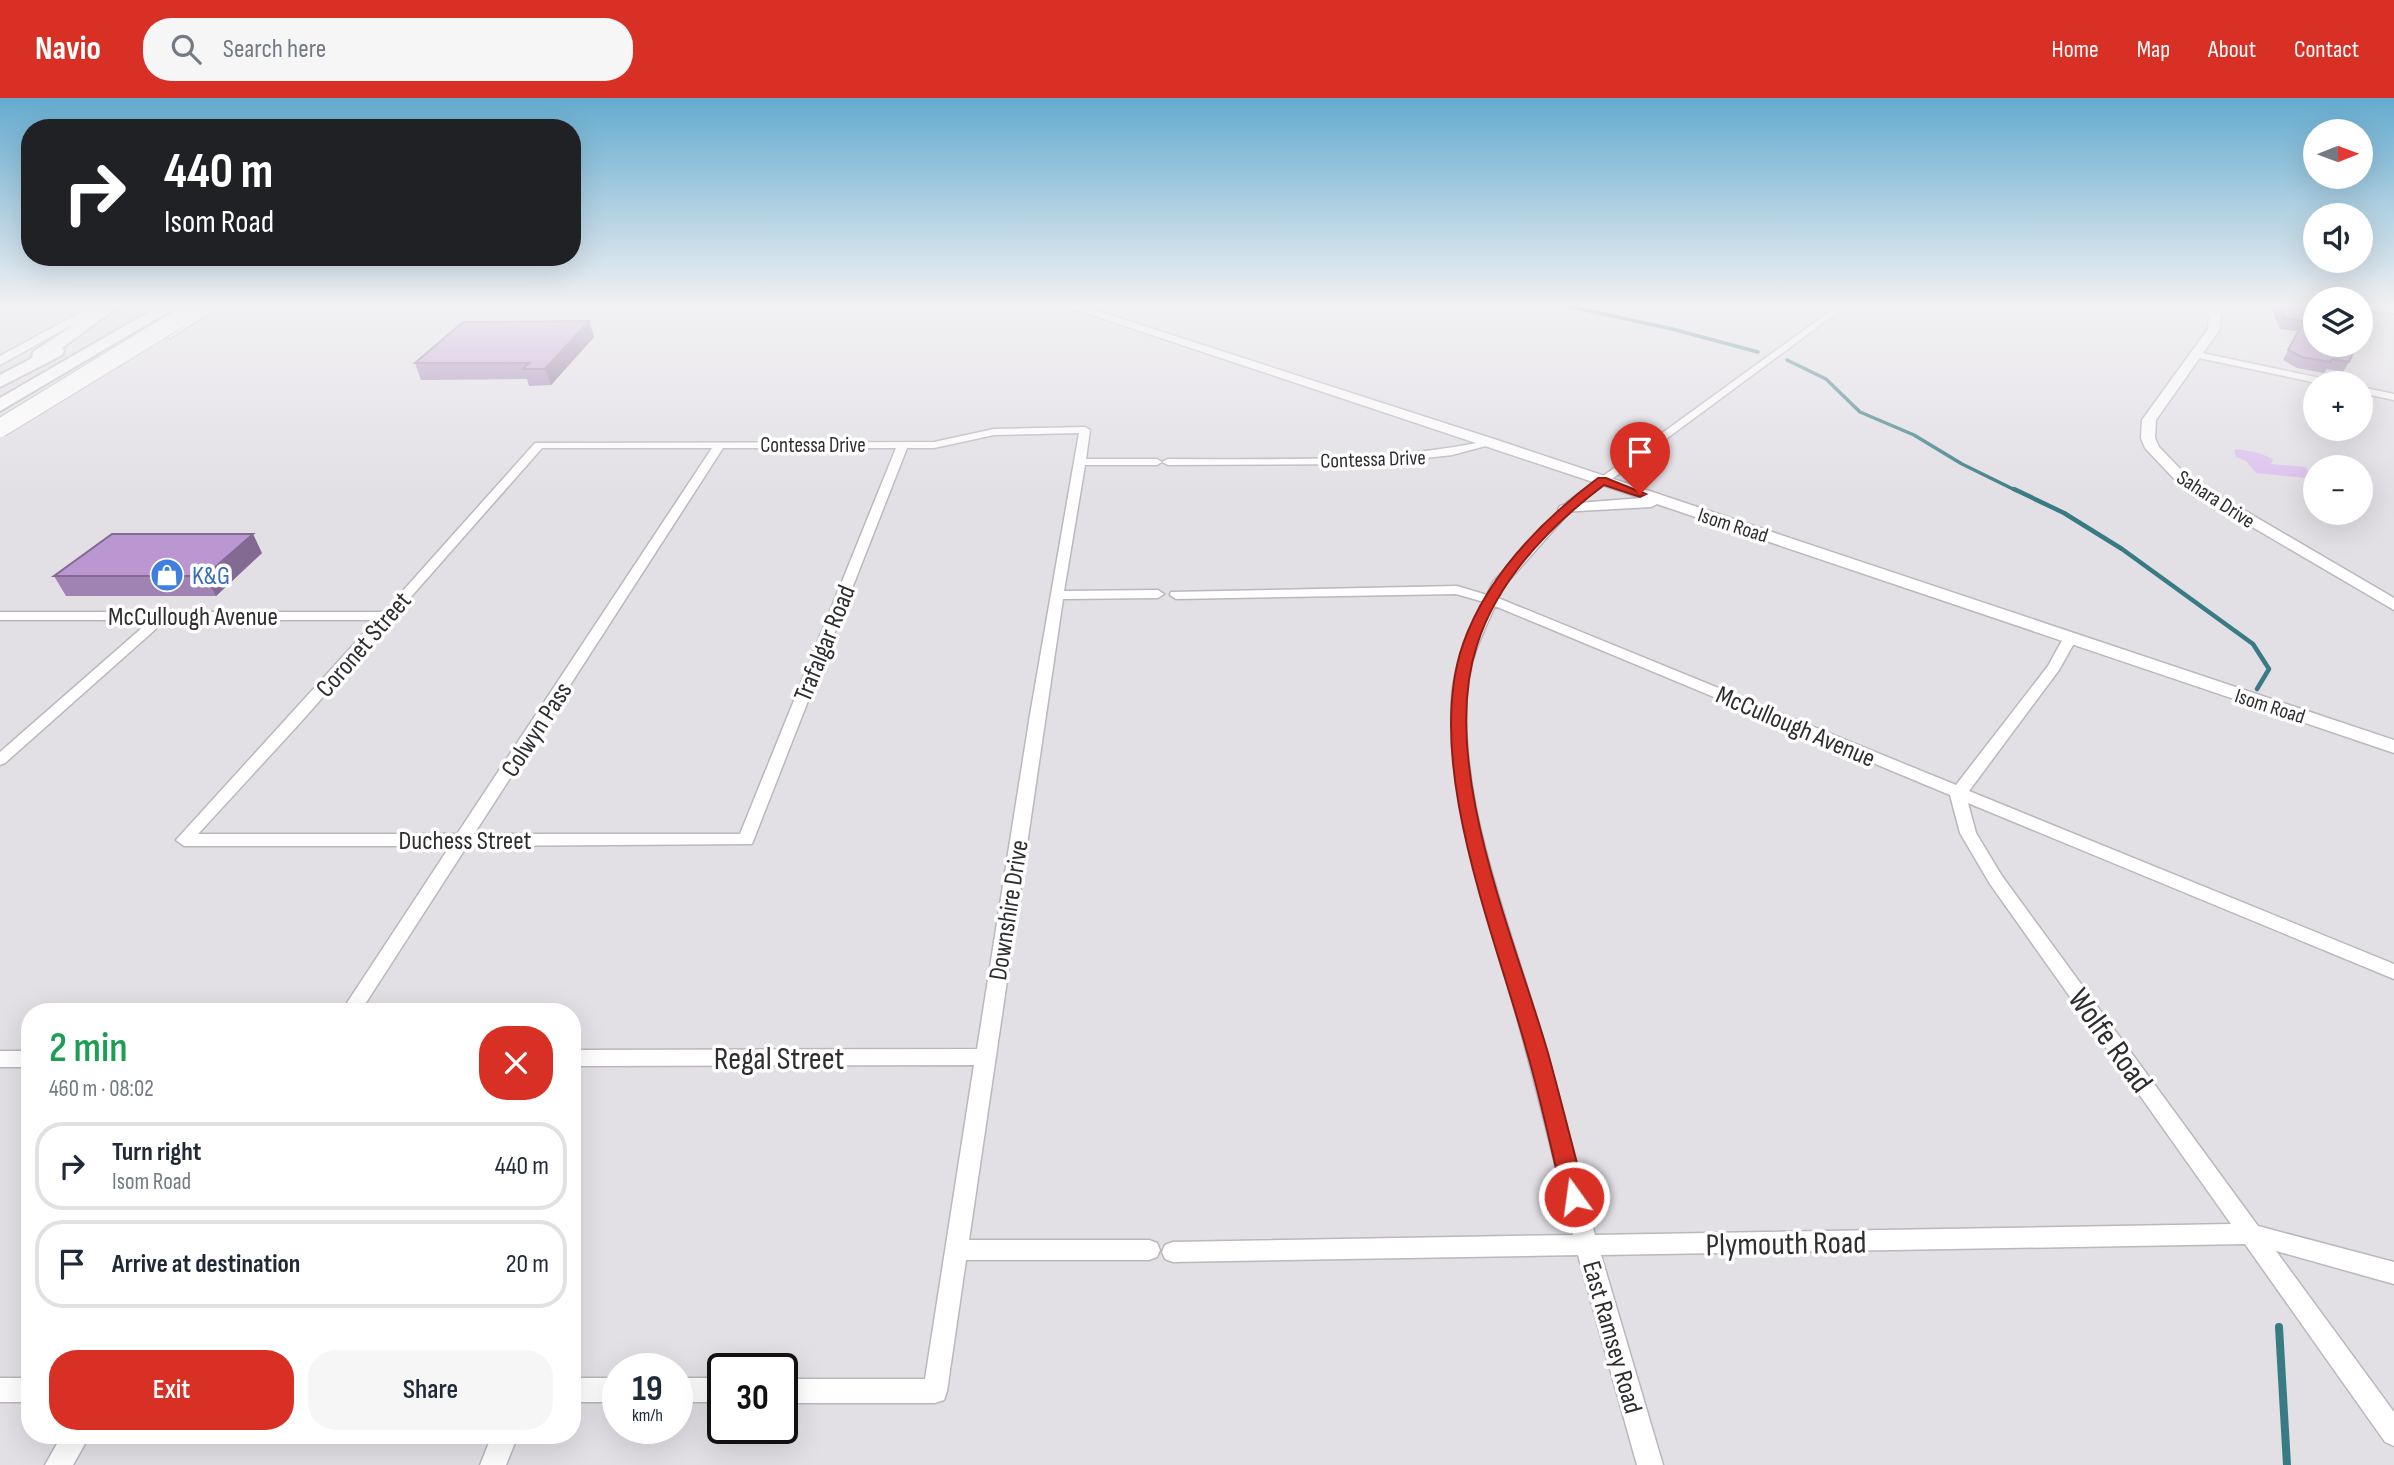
<!DOCTYPE html>
<meta charset="utf-8">
<style>
body{margin:0;font-family:"Sofia Sans Condensed",sans-serif;background:#f6f6f7;color:#1f2937;height:100vh;display:flex;flex-direction:column;font-size:26px;white-space:nowrap}
*{box-sizing:border-box;margin:0}
p{font-size:23px;color:#747a83}
.icon{flex:none;width:38px;height:38px;fill:none;stroke:currentColor;stroke-width:2;stroke-linecap:round;stroke-linejoin:round}
.map{position:relative;flex:1;overflow:hidden}
.sheet{position:absolute;left:21px;top:905px;width:560px;height:441px;display:flex;flex-direction:column;background:#fff;border-radius:28px;box-shadow:0 7px 28px #0002}
.sheet>*{flex:none}
.guide{position:absolute;left:21px;top:21px;width:560px;height:147px;border-radius:28px;box-shadow:0 7px 28px #0002;background:#202124;color:#fff;overflow:hidden}
.needle{width:46px;rotate:89deg}
.controls{position:absolute;left:2303px;top:21px;display:grid;gap:14px}
.controls a{display:grid;place-items:center;width:70px;height:70px;border-radius:50%;background:#fff;box-shadow:0 7px 28px #0002;font-size:35px}
.speed{position:absolute;left:602px;top:1255px;display:flex;gap:14px;font-size:35px;font-weight:700;text-align:center}
.speed>*{display:grid;place-content:center;width:91px;height:91px;border-radius:50%;background:#fff;box-shadow:0 7px 28px #0002;line-height:1}
.speed small{font-size:18px;font-weight:400}
.speed .limit{border:4px solid #111;border-radius:10px;background:#fff;color:#111}
.pin{position:absolute;display:grid;place-items:center;width:60px;height:60px;color:#fff;margin:-72px -30px;border-radius:50% 50% 50% 0;rotate:-45deg;box-shadow:0 0 7px #0007}
.pin .icon{rotate:45deg}
.me{position:absolute;width:77px;margin:-38px;rotate:346deg;stroke-linejoin:round;filter:drop-shadow(0 0 5px #0008)}
.turn{display:flex;align-items:center;gap:24px;height:147px;padding:0 28px;font-size:32px}
.turn .icon{width:91px;height:91px;stroke-width:2.5}
.turn b{display:block;font-size:49px;line-height:60px}
.round{display:grid;place-items:center;flex:none;width:74px;height:74px;border-radius:28px;background:#f6f6f7}
.headline{display:flex;align-items:center;justify-content:space-between;height:119px;padding:0 28px}
h1{font-size:42px;font-weight:600;line-height:52px;color:#1e9e55}
.primary-button{display:flex;gap:14px;margin-top:auto;padding:14px 28px}
.primary-button a{flex:1;height:80px;border-radius:28px;background:#d93025;color:#fff;font-size:28px;font-weight:600;line-height:80px;text-align:center}
.primary-button a+a{background:#f6f6f7;color:#1f2937}
ul{padding:0;list-style:none}
li{display:flex;align-items:center;gap:21px;height:88px;margin:0 14px 10px;padding:0 14px;border:4px solid #e0e1e3;border-radius:28px}
li div{flex:1}
li b{display:block;font-size:26px}
li em{font-style:normal}
header{display:flex;align-items:center;gap:42px;box-sizing:border-box;height:98px;padding:0 35px;background:#d93025;color:#fff}
header strong{font-size:33px}
nav{display:flex;gap:38px;margin-inline-start:auto;font-size:24px}
.search{width:490px;height:63px;background:#f6f6f7;display:flex;align-items:center;gap:18px;box-sizing:border-box;padding:0 24px;border-radius:28px;color:#747a83;font-size:26px}
.map>svg:first-child{display:block}
</style>
<header>
<strong>Navio</strong>
<div class="search"><svg class="icon" aria-label="search" viewBox="0 0 24 24"><circle cx="10" cy="10" r="6"/><path d="M15 15l6 6"/></svg>Search here</div>
<nav><a>Home</a><a>Map</a><a>About</a><a>Contact</a></nav>
</header>
<div class="map">
<svg width="2394" height="1367" viewBox="0 0 2394 1367">
<rect width="100%" height="100%" fill="#e2dfe5"/>
<path fill="#dcc0ee" d="M 2238,351 L 2259,355 L 2273,361 L 2271,366 L 2305,369 L 2315,381 L 2256,375 L 2246,363 L 2236,359 L 2234,352 Z"/>
<g fill="none" stroke-linecap="round" stroke-linejoin="round">
<path stroke="#397b84" stroke-width="3.5" d="M 1567,208 L 1672,231 L 1758,254
M 1787,262 L 1826,281 L 1860,314 L 1914,337 L 1962,366 L 2017,393"/>
<path stroke="#397b84" stroke-width="4.5" d="M 2014,391 L 2064,415 L 2122,451 L 2253,546 L 2269,571 L 2257,591"/>
<path stroke="#397b84" stroke-width="8" d="M 2279,1229 L 2287,1367"/>
<defs>
<path id="street" d="M 1837,208 L 1846,208 L 1574,409 L 1504,488 L 1498,500 L 1956,687 L 2048,568 L 2065,537 L 2075,537 L 2077,540 L 2059,572 L 1969,693 L 2394,866 L 2394,881 L 1968,705 L 1976,735 L 2002,778 L 2258,1128 L 2394,1164 L 2394,1186 L 2276,1153 L 2394,1314 L 2394,1348 L 2385,1344 L 2245,1146 L 1601,1157 L 1663,1367 L 1637,1367 L 1578,1157 L 1173,1164 L 1165,1161 L 1162,1154 L 1165,1147 L 1173,1144 L 1573,1137 C 1553,1060 1535,982 1513,905 C 1485,805 1446,704 1452,599 C 1454,565 1469,534 1484,504 L 1456,496 L 1176,501 L 1170,497 L 1171,494 L 1457,488 L 1487,497 L 1493,484 L 1566,405 ZM 1495,508 L 1950,697 L 1960,735 L 1990,786 L 2231,1126 L 1595,1137 C 1575,1059 1555,982 1532,905 C 1502,806 1462,705 1466,599 C 1467,567 1482,537 1495,508 Z
M 2197,254 L 2330,282 L 2335,285 L 2317,285 L 2194,259 L 2192,257 Z
M 2361,289 L 2394,296 L 2394,302 L 2361,295 Z
M 1085,329 L 1090,332 L 1086,361 L 1157,361 L 1162,364 L 1168,361 C 1277,361 1385,365 1492,342 L 1497,345 L 1452,357 L 1372,366 L 1168,367 L 1162,364 L 1157,367 L 1085,367 L 1064,493 L 1158,492 L 1164,496 L 1158,500 L 1063,501 L 969,1142 L 1149,1142 L 1157,1145 L 1160,1152 L 1157,1159 L 1149,1162 L 966,1162 L 947,1293 L 944,1302 L 935,1305 L 782,1305 L 782,1281 L 925,1281 L 974,967 L 572,968 L 572,952 L 977,951 L 1030,617 L 1079,335 L 994,337 L 934,350 L 907,350 L 752,746 L 467,748 L 360,914 L 341,914 L 450,748 L 184,748 L 176,742 L 376,522 L 166,522 L 5,665 L 0,667 L 0,654 L 151,522 L 0,522 L 0,514 L 384,514 L 535,345 L 934,344 L 994,331 ZM 542,350 L 712,350 L 457,736 L 198,736 L 300,625 ZM 723,350 L 896,350 L 740,736 L 474,736 Z
M 0,953 L 30,953 L 30,969 L 0,969 Z
M 0,1280 L 30,1280 L 30,1304 L 0,1304 Z
M 572,1280 L 618,1280 L 618,1304 L 572,1304 Z
M 677,1280 L 723,1280 L 723,1304 L 677,1304 Z
M 62,1337 L 90,1337 L 73,1367 L 45,1367 Z
M 492,1337 L 518,1337 L 506,1367 L 480,1367 Z"/>
<path id="secondary" d="M 92,208 L 106,208 L 0,267 L 0,258 Z
M 206,208 L 220,208 L 170,240 L 160,237 Z
M 1065,208 L 1082,208 L 1497,342 L 2394,642 L 2394,655 L 1657,406 L 1651,409 L 1560,414 L 1558,411 L 1560,408 L 1566,406 L 1641,400 Z
M 2203,208 L 2215,208 L 2221,218 L 2220,231 L 2156,322 L 2155,340 L 2159,349 L 2189,380 L 2394,500 L 2394,512 L 2179,386 L 2145,350 L 2141,340 L 2142,322 L 2208,231 L 2209,218 Z"/>
<path id="primary" d="M 2361,208 L 2394,208 L 2394,215 L 2364,212 Z"/>
<path id="highway" d="M 101,208 L 119,208 L 62,250 L 64,253 L 62,257 L 0,289 L 0,277 L 32,260 L 33,254 Z
M 159,208 L 178,208 L 0,313 L 0,300 Z
M 189,208 L 208,208 L 186,223 L 174,223 L 172,220 Z"/>
</defs>
<use href="#street" stroke="#bbb7bd" stroke-width="3"/>
<use href="#secondary" stroke="#bbb7bd" stroke-width="3"/>
<use href="#primary" stroke="#bbb7bd" stroke-width="4"/>
<use href="#highway" stroke="#bbb7bd" stroke-width="4"/>
<use href="#street" fill="#fff" fill-rule="evenodd"/>
<use href="#secondary" fill="#fff" fill-rule="evenodd"/>
<use href="#primary" fill="#fff" fill-rule="evenodd"/>
<use href="#highway" fill="#fff" fill-rule="evenodd"/>
<defs>
<path id="highway-bridge" d="M 0,330 L 180,220"/>
</defs>
<use href="#highway-bridge" stroke="#bbb7bd" stroke-width="20" stroke-linecap="butt"/>
<use href="#highway-bridge" stroke="#fff" stroke-width="18"/>
</g>
<path fill="#a082b3" d="M 2272,208 L 2315,208 L 2349,264 L 2343,274 L 2327,271 L 2324,275 L 2297,270 L 2283,262 L 2298,233 L 2280,231 L 2271,210 Z
M 594,239 L 551,287 L 529,288 L 527,281 L 421,282 L 415,265 Z
M 262,455 L 216,498 L 66,498 L 54,478 Z"/>
<path fill="#826a92" d="M 589,223 L 594,239 L 551,287 L 545,271 Z
M 253,436 L 262,455 L 216,498 L 205,478 Z"/>
<path fill="#ba97d0" stroke="#826a92" stroke-width="2" d="M 2279,208 L 2315,208 L 2315,247 L 2353,247 L 2355,250 L 2349,264 L 2332,261 L 2330,264 L 2302,259 L 2288,252 L 2304,223 L 2285,221 Z
M 589,223 L 545,271 L 523,271 L 529,265 L 415,265 L 463,224 Z
M 112,436 L 253,436 L 205,478 L 54,478 Z"/>
<linearGradient id="sky" x2="0" y2="1"><stop stop-color="#64abcf"/><stop offset="0.52" stop-color="#f2f1f3"/><stop offset="1" stop-color="#f2f1f3" stop-opacity="0"/></linearGradient>
<rect width="2394" height="399" fill="url(#sky)"/>
<path fill="#d93025" stroke="#8d1f18" stroke-width="2" d="M 1598,380 L 1606,380 L 1646,396 L 1640,399 L 1604,387 C 1550,428 1498,481 1477,547 C 1438,666 1514,838 1548,955 C 1561,1002 1573,1051 1586,1099 L 1582,1105 L 1574,1108 L 1567,1105 L 1563,1099 C 1551,1051 1541,1002 1527,954 C 1496,839 1422,664 1463,546 C 1487,478 1541,423 1598,380 Z"/>
<defs>
<symbol id="shop-disc" viewBox="-11 -11 22 22"><circle r="9.5" fill="#3f7fe0" stroke="#fff"/><path d="M-5-2.5h2.3a2.7 3.5 0 0 1 5.4 0H5L5.5 6h-11ZM-1.5-2.5h3a1.5 2.3 0 0 0-3 0Z" fill="#fff"/></symbol>
</defs>
<g fill-rule="evenodd">
<use href="#shop-disc" x="148" y="458" width="38" height="38"/>
</g>
<g text-anchor="middle" stroke-width="7" stroke-linejoin="round" paint-order="stroke">
<g font-size="21" fill="#2e2d2f" stroke="#fff">
<text x="813" y="354">Contessa Drive</text>
<text transform="translate(1373 361) rotate(-2)" y="7">Contessa Drive</text>
<text transform="translate(2216 401) rotate(33)" y="7">Sahara Drive</text>
<text transform="translate(1733 427) rotate(18)" y="7">Isom Road</text>
<text transform="translate(2270 608) rotate(18)" y="7">Isom Road</text>
</g>
<g font-size="26" fill="#366cbe" stroke="#fff" text-anchor="start">
<text x="192" y="486">K&amp;G</text>
</g>
<g font-size="26" fill="#2e2d2f" stroke="#fff">
<text x="193" y="527">McCullough Avenue</text>
<text transform="translate(824 545) rotate(-68)" y="9">Trafalgar Road</text>
<text transform="translate(363 546) rotate(-49)" y="9">Coronet Street</text>
<text transform="translate(1796 628) rotate(23)" y="9">McCullough Avenue</text>
<text transform="translate(536 631) rotate(-57)" y="9">Colwyn Pass</text>
<text x="465" y="751">Duchess Street</text>
<text transform="translate(1008 812) rotate(-81)" y="9">Downshire Drive</text>
<text transform="translate(1613 1239) rotate(74)" y="9">East Ramsey Road</text>
</g>
<g font-size="32" fill="#2e2d2f" stroke="#fff">
<text transform="translate(2111 942) rotate(54)" y="11">Wolfe Road</text>
<text x="779" y="971">Regal Street</text>
<text transform="translate(1786 1145) rotate(-1)" y="11">Plymouth Road</text>
</g>
</g>
</svg>
<div class="controls">
<a><svg class="needle" viewBox="-14 -14 28 28"><path d="M0-13l5 13h-10z" fill="#e53935"/><path d="M0 13l5-13h-10z" fill="#747a83"/></svg></a>
<a><svg class="icon" aria-label="sound" viewBox="0 0 24 24"><path d="M4 9h4l5-4v14l-5-4H4zM17 9q2 3 0 6"/></svg></a>
<a><svg class="icon" aria-label="layers" viewBox="0 0 24 24"><path d="M12 4l9 5-9 5-9-5zM3 14l9 5 9-5"/></svg></a>
<a>+</a>
<a>−</a>
</div>
<div class="speed"><div>19<small>km/h</small></div><div class="limit">30</div></div>
<div class="pin" style="left:1640px;top:396px;background:#d93025"><svg class="icon" aria-label="arrive" viewBox="0 0 24 24"><path d="M6 21V4h12l-3 4 3 4H6"/></svg></div>
<svg class="me" style="left:1574px;top:1099px" viewBox="-20 -20 40 40"><circle r="17" fill="#d93025" stroke="#fff" stroke-width="3"/><path d="M0-11L8 9 0 5-8 9z" fill="#fff"/></svg>
<div class="guide">
<div class="turn"><svg class="icon" aria-label="right" viewBox="0 0 24 24"><path d="M7 20v-9h11M14 6l5 5-5 5"/></svg><div><b>440 m</b>Isom Road</div></div>
</div>
<section class="sheet">
<div class="headline"><div><h1>2 min</h1><p>460 m · 08:02</p></div><a class="round" style="background:#d93025;color:#fff"><svg class="icon" aria-label="close" viewBox="0 0 24 24"><path d="M6 6l12 12M18 6L6 18"/></svg></a></div>
<ul>
<li><svg class="icon" aria-label="right" viewBox="0 0 24 24"><path d="M7 20v-9h11M14 6l5 5-5 5"/></svg><div><b>Turn right</b><p>Isom Road</p></div><em>440 m</em></li>
<li><svg class="icon" aria-label="arrive" viewBox="0 0 24 24"><path d="M6 21V4h12l-3 4 3 4H6"/></svg><div><b>Arrive at destination</b></div><em>20 m</em></li>
</ul>
<div class="primary-button"><a>Exit</a><a>Share</a></div>
</section>
</div>
